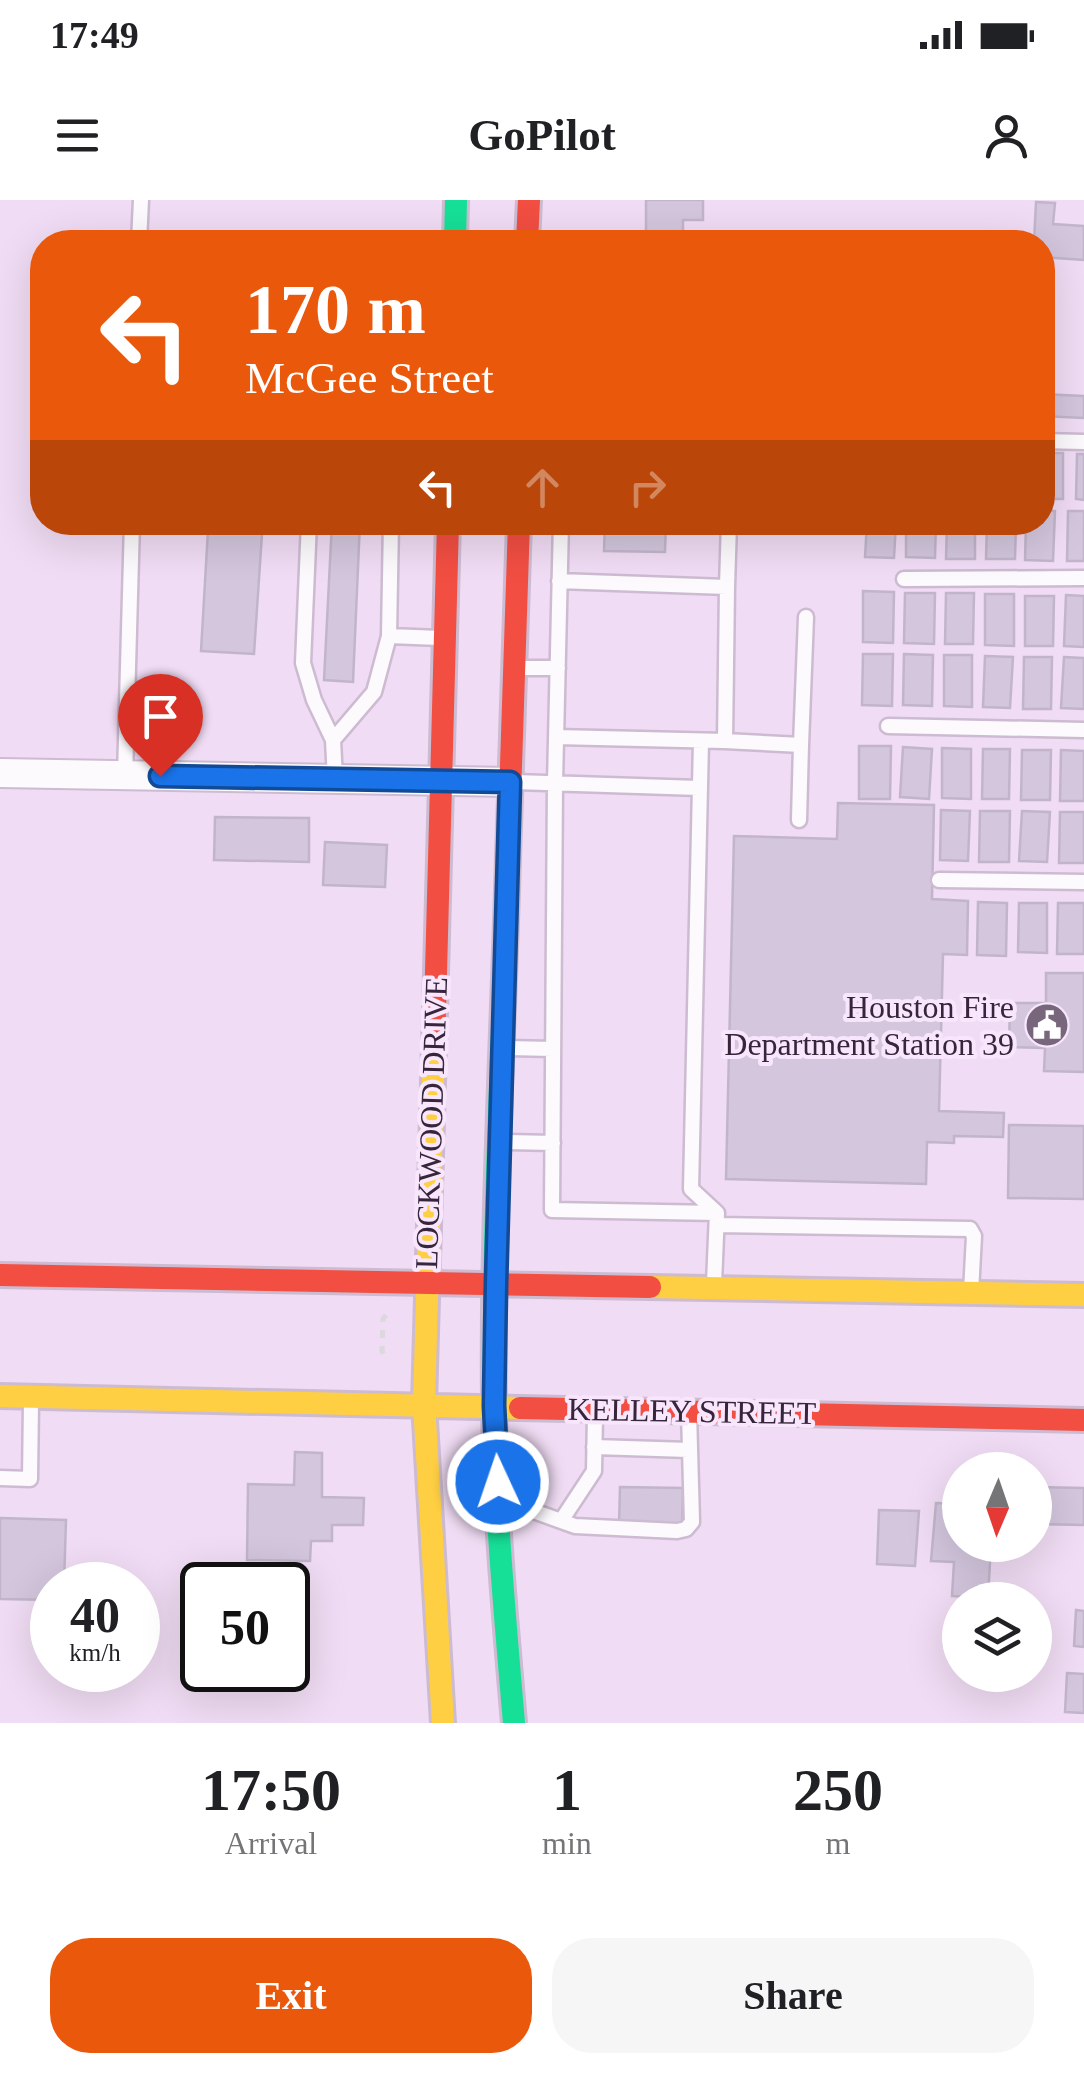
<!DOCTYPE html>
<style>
body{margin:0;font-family:"Times New Roman",serif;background:#f6f6f6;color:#202124;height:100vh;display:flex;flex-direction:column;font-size:38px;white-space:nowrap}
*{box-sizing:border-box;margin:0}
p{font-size:32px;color:#757577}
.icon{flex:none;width:55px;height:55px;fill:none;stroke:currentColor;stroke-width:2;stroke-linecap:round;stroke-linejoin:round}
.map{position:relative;height:1523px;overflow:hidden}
.panel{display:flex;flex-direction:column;background:#fff;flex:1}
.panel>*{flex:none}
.guide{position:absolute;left:30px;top:30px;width:1025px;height:305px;border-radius:40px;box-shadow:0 10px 40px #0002;background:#ea580c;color:#fff;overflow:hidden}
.needle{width:65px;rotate:182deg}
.tools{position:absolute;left:942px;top:1252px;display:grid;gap:20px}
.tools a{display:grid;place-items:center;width:110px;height:110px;border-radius:50%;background:#fff;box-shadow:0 10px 40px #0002;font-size:50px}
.speed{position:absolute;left:30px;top:1362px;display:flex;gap:20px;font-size:50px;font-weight:700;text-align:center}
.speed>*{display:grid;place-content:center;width:130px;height:130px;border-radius:50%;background:#fff;box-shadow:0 10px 40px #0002;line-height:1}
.speed small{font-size:25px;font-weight:400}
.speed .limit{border:5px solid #111;border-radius:15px;background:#fff;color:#111}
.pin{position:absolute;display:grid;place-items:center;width:85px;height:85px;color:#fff;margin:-102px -42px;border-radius:50% 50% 50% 0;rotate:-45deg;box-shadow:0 0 10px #0007}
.pin .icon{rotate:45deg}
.me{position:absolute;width:110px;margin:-55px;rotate:357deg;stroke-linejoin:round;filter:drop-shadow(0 0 8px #0008)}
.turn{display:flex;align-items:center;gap:35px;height:210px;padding:0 50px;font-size:45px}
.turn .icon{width:130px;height:130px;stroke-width:2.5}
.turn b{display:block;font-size:70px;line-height:85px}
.lanes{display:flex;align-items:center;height:95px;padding:0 50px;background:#0003;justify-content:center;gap:50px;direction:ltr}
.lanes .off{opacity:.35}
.eta{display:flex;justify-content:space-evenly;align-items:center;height:170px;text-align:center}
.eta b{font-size:60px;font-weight:600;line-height:70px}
.action{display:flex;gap:20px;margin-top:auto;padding:20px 50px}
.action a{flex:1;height:115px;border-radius:40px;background:#ea580c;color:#fff;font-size:40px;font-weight:600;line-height:115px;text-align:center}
.action a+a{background:#f6f6f6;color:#202124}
.status{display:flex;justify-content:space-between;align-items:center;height:70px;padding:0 50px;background:#fff;direction:ltr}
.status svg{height:28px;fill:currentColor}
header{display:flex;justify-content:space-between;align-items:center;height:130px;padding:0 50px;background:#fff;font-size:45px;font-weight:600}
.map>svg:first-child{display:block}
</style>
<div class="status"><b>17:49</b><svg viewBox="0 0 49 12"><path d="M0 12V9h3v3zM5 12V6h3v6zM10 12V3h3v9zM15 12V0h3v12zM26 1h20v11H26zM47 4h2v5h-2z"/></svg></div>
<header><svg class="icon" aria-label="menu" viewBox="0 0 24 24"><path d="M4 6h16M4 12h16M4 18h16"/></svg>GoPilot<svg class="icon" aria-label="person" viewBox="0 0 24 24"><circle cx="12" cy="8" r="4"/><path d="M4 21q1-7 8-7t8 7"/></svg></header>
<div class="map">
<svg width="1084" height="1523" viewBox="0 0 1084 1523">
<rect width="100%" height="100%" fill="#f0dcf4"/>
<path fill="#d3c6dd" stroke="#c2b5cb" stroke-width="2.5" d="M 646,0 L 703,0 L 703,20 L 683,20 L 683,41 L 646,41 Z
M 1036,2 L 1055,3 L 1053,24 L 1084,26 L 1084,60 L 1042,57 L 1042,42 L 1034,42 Z
M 1042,194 L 1084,196 L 1084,218 L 1042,216 Z
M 1042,253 L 1063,253 L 1063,299 L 1042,299 Z
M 1077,254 L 1084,254 L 1084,300 L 1076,299 Z
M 1042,311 L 1055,311 L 1053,361 L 1025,360 L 1026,322 L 1042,322 Z
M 1068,311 L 1084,311 L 1084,361 L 1067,361 Z
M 332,322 L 360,322 L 353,482 L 324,480 Z
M 605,322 L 666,322 L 665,352 L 604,351 Z
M 867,322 L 896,322 L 894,358 L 865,357 Z
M 906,322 L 936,322 L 935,358 L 906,357 Z
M 947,322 L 975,322 L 975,359 L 946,359 Z
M 987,322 L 1016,322 L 1015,359 L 986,359 Z
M 208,330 L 262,334 L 254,454 L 201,451 Z
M 863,391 L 894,392 L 893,443 L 863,442 Z
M 905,393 L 935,393 L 934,444 L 904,443 Z
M 946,393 L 974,393 L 973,444 L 945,444 Z
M 985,394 L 1014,394 L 1014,446 L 985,445 Z
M 1066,395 L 1084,396 L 1084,447 L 1064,446 Z
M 1025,396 L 1054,396 L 1053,446 L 1025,446 Z
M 863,454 L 893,454 L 892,506 L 862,505 Z
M 904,454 L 933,455 L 932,506 L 903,505 Z
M 944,455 L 972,455 L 972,507 L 944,506 Z
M 985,456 L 1013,457 L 1010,508 L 983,507 Z
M 1024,457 L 1052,457 L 1051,509 L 1023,509 Z
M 1064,457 L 1084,458 L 1084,509 L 1061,508 Z
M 859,546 L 891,546 L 890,599 L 859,599 Z
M 903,547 L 932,549 L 929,599 L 900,597 Z
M 942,548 L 971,549 L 971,599 L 942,598 Z
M 983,549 L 1010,549 L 1009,599 L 982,599 Z
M 1022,550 L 1051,550 L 1050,600 L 1021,600 Z
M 1061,550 L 1084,551 L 1084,601 L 1060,601 Z
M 838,603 L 934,605 L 932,699 L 968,701 L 967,755 L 943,754 L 939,911 L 1004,913 L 1003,937 L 954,936 L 954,943 L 927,942 L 926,984 L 726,979 L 734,636 L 837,639 Z
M 941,610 L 970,611 L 968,661 L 940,660 Z
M 980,611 L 1010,611 L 1009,662 L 979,662 Z
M 1022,611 L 1050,612 L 1047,662 L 1019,661 Z
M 1060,612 L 1084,612 L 1084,663 L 1059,663 Z
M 215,617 L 309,618 L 309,662 L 214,660 Z
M 325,642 L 387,645 L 385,687 L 323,685 Z
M 978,702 L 1007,703 L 1006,756 L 977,755 Z
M 1019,703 L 1047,703 L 1047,753 L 1018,752 Z
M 1058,703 L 1084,703 L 1084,754 L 1057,754 Z
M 1046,773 L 1084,773 L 1084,872 L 1044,871 L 1045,848 L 1009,847 L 1010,803 L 1046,803 Z
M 1009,925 L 1084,926 L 1084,999 L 1008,998 Z
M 295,1252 L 322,1253 L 322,1297 L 364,1298 L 363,1325 L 332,1325 L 332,1341 L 311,1341 L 310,1361 L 247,1360 L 248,1284 L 294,1285 Z
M 620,1287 L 683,1288 L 682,1326 L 619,1325 Z
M 1035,1287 L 1084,1288 L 1084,1325 L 1035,1324 Z
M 936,1303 L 960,1304 L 960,1345 L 991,1345 L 988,1398 L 952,1396 L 954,1362 L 931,1361 Z
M 879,1310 L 919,1311 L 915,1366 L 877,1364 Z
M 0,1318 L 66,1320 L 64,1385 L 52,1385 L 52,1400 L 0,1399 Z
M 1076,1410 L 1084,1411 L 1084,1447 L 1074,1446 Z
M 1067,1473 L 1084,1474 L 1084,1513 L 1065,1512 Z"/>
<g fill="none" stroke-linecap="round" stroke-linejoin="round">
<defs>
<path id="lane" d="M 139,42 L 141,0
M 1042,241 L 1084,242
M 309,322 L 303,463 L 314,500 L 333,540 L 335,580
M 391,322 L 389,436 L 440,438
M 561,322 L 555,583 L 552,1010 L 717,1013
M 904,379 L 1084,378
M 727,387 L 729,322
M 518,468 L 558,468
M 888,526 L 1084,530
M 556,537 L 725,541 L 727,387 L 559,381
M 333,540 L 374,492 L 389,436
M 701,541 L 691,989 L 717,1013 L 714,1083
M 725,541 L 801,545 L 799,620
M 801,545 L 806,417
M 125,576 L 132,322
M 515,582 L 699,588
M 939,680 L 1084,682
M 504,848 L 553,849
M 504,942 L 553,943
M 717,1025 L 970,1029 L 974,1036 L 971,1092
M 594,1247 L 689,1250
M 0,1278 L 30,1279 L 31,1202
M 505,1304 L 525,1308 L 575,1326 L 677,1331 L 686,1329 L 692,1322 L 689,1212
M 561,1321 L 594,1271 L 595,1214"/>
<path id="street" d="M 0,573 L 510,582"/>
<path id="fast" d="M 455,42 L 456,0
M 508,657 C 503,840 492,1022 494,1204 C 495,1311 505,1417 514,1523"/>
<path id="slow" d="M 434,847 L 424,1204 L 443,1523
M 650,1087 L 1084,1095
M 0,1196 L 520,1208"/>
<path id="jam" d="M 527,42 L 529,0
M 508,657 L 519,322
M 434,847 L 448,322
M 0,1075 L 650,1087
M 520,1208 L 1084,1220"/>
</defs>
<use href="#lane" stroke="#cdbbd1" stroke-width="19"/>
<use href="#street" stroke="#cdbbd1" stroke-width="32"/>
<use href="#fast" stroke="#cdbbd1" stroke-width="28"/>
<use href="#slow" stroke="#cdbbd1" stroke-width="28"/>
<use href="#jam" stroke="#cdbbd1" stroke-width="28"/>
<path stroke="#ddd7de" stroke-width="5" stroke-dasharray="8 8" stroke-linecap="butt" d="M 386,1115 L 383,1119 L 382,1151 L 386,1160"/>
<use href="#lane" stroke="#fdfafd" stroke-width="14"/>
<use href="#street" stroke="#fdfafd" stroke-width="28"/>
<use href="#fast" stroke="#16e098" stroke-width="22"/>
<use href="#slow" stroke="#ffcf43" stroke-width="22"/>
<use href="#jam" stroke="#f24e42" stroke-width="22"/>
</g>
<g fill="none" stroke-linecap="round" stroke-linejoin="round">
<defs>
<path id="route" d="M 160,576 L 510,582 L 496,1084 L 494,1206 L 498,1282"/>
</defs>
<use href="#route" stroke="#114b97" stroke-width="25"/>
<use href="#route" stroke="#1a73e8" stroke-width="18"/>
</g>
<defs>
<symbol id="civic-disc" viewBox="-11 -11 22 22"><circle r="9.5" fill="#78667c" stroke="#f8e6fd"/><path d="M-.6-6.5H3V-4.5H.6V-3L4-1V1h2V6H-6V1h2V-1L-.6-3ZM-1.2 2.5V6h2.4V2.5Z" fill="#fff"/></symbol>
</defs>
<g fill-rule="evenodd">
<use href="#civic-disc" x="1022" y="800" width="50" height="50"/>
</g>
<g text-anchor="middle" stroke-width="8" stroke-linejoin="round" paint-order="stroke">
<g font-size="32" fill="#37263b" stroke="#f8e6fd" text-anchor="end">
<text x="1014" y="818">Houston Fire<tspan x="1014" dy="37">Department Station 39</tspan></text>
</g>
<g font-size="32" fill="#37263b" stroke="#f8e6fd">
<text transform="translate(431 923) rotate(-88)" y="11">LOCKWOOD DRIVE</text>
<text transform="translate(692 1211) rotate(1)" y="11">KELLEY STREET</text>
</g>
</g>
</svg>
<div class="tools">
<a><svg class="needle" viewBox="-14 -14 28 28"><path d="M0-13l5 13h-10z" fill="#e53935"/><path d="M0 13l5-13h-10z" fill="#757577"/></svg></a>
<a><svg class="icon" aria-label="layers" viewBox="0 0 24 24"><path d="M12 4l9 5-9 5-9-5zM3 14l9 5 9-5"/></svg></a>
</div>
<div class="speed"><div>40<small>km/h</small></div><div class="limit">50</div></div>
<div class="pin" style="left:160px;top:576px;background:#d93025"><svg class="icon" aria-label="arrive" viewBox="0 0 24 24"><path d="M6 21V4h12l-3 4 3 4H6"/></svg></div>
<svg class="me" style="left:498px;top:1282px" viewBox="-20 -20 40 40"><circle r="17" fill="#1a73e8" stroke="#fff" stroke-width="3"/><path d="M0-11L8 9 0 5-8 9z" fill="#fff"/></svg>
<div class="guide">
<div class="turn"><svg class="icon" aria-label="left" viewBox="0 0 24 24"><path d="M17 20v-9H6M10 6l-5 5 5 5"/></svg><div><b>170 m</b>McGee Street</div></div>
<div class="lanes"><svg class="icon" aria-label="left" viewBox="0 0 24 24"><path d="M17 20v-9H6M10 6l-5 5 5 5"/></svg><svg class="icon off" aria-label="ahead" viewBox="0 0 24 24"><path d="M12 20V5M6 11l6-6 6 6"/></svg><svg class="icon off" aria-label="right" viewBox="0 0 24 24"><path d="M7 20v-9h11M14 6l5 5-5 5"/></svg></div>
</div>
</div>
<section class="panel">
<div class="eta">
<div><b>17:50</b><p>Arrival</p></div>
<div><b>1</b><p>min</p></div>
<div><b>250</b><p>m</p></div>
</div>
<div class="action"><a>Exit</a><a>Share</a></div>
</section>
